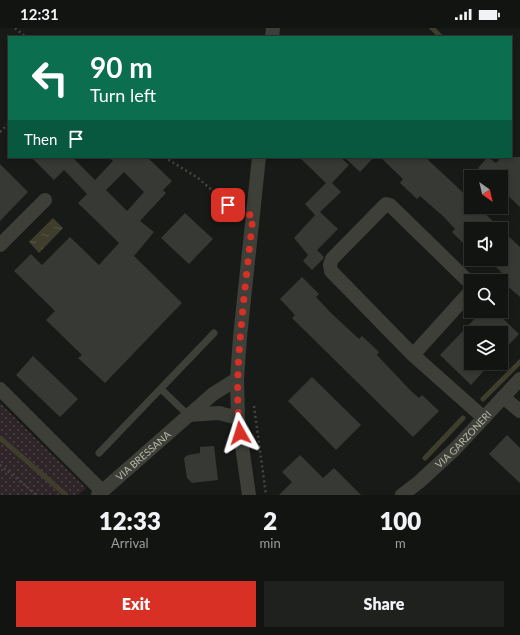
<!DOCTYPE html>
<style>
body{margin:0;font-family:Lato,sans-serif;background:#1f211f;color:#f1f3f6;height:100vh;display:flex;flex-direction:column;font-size:15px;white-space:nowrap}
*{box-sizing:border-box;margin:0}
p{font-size:13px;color:#9c9e9f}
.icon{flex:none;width:22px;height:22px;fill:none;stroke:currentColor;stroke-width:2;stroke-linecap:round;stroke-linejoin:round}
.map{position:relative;height:467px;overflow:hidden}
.drawer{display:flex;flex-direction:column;background:#121411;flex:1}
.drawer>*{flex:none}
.guide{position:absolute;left:8px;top:8px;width:504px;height:122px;border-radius:0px;box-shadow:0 2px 6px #0003,0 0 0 1px #313331;background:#0b6e4f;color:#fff;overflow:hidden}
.needle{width:26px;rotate:146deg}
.buttons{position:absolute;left:464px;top:142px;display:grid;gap:8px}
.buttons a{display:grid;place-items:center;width:44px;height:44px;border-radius:0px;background:#121411;box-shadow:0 2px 6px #0003,0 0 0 1px #313331;font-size:20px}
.pin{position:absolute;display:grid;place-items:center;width:34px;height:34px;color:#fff;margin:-17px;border-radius:8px;box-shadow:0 2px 6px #0006}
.me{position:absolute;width:44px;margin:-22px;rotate:354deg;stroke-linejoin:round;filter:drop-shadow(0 0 3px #0008)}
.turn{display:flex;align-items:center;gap:14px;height:84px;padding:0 16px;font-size:18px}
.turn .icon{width:52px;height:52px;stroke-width:2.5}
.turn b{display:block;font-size:28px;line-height:34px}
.then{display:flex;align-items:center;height:38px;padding:0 16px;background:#0003;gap:8px;font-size:15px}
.eta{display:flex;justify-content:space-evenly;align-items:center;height:68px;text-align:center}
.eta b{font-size:24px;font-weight:800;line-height:28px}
.primary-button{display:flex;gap:8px;margin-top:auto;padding:8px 16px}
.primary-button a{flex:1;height:46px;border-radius:0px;background:#d93025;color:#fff;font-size:16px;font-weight:800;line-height:46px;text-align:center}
.primary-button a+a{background:#1f211f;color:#f1f3f6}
.status{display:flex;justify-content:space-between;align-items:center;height:28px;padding:0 20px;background:#121411;direction:ltr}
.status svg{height:11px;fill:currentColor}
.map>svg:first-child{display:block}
</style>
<div class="status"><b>12:31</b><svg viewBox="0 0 49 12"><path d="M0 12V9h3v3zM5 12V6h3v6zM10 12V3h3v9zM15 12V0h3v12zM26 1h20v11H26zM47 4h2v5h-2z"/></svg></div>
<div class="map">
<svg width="520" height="467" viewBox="0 0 520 467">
<defs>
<pattern id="park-dots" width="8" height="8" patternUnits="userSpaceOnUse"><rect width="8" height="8" fill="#2f2529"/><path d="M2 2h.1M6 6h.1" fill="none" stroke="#4b4345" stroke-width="1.8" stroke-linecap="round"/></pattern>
<pattern id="water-ripples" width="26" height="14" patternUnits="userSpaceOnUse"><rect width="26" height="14" fill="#3f3d2c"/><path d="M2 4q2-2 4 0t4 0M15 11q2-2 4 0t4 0" fill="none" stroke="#585748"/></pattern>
</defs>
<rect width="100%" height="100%" fill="#181a17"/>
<path fill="url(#park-dots)" d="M 0,375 L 86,460 L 78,467 L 0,467 Z"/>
<path fill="url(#water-ripples)" d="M 53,190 L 63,200 L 39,225 L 29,214 Z"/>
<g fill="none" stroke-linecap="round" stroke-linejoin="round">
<path stroke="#3f3d2c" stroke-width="5" d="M 432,0 L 441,9
M 483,371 L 520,334
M 0,410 L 66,467
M 425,430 L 463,390"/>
</g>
<path fill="#373934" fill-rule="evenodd" d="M 31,129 L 76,129 L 74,131 L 95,152 L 113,133 L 108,129 L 147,129 L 172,153 L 163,162 L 166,165 L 140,193 L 154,204 L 134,228 L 182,275 L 105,355 L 78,330 L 82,327 L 46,292 L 55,283 L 14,243 L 31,226 L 42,237 L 70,209 L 99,237 L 119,215 L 78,175 L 87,166 L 68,146 L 64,142 L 54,152 ZM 124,144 L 144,164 L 127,183 L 106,162 Z
M 299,129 L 340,129 L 349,137 L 332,155 L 341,164 L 320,184 L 338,201 L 317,222 L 324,229 L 323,231 L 312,242 L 303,233 L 308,227 L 294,210 L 315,187 L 305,176 L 326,155 Z
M 344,129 L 374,129 L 360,144 Z
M 380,129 L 425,129 L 471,172 L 471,179 L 478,179 L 501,201 L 471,201 L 471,223 L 452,204 L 455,201 L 444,189 L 420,168 L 417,171 L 400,155 L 403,151 Z
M 488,129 L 496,135 L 501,129 L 520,129 L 520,179 L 501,161 L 501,149 L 482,149 L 485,146 L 478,140 Z
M 0,136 L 28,164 L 0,193 Z
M 185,185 L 213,211 L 189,236 L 161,210 Z
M 501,201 L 520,219 L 520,269 L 503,254 L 507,250 L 488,231 L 501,231 Z
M 302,249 L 319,266 L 316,269 L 331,285 L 359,311 L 362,308 L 379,324 L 377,327 L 410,362 L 419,370 L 422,367 L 439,383 L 413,409 L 292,290 L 295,287 L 280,271 Z
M 482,283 L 495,283 L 519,306 L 501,325 L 501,305 L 471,305 L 471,335 L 491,335 L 471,357 L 440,327 Z
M 33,328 L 78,371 L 60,389 L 16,347 Z
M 312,349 L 361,397 L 336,422 L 288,373 Z
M 507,407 L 520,420 L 520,455 L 489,426 Z
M 214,418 L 218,452 L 192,455 L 187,450 L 184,430 L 188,427 L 200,425 L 200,419 Z
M 300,427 L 323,450 L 334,440 L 361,467 L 279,467 L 292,454 L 282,444 Z"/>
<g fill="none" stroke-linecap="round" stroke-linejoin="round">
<path stroke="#44463e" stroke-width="2.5" stroke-dasharray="2 3" stroke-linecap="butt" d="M 15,0 L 26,9
M 0,104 L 9,95
M 164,129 L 198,150 L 239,186
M 254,378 L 266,467
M 0,437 L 37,467"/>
<path stroke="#3d3f38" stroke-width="7" d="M 161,361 L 188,387
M 99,425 L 214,305"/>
<g stroke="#3d3f38" stroke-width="14">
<path d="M 272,9 L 273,0"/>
<path d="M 0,217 L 45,172"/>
<path d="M 413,327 L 469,265 L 471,260 L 469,254 L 390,177 L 386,176 L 332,231 L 330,237 L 331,243 L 413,327 L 484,390"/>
<path d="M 0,361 L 102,463"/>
<path d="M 503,369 L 520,383"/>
<path d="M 188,387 L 219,385 L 238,390"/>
<path id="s1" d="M 98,467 L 213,366 L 237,351"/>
<path d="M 249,467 L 238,390 L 237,351 L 240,309 L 259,129"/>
<path id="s2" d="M 402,467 L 419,454 L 455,421 L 520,351"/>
</g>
</g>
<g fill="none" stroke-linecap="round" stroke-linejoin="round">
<path stroke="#d93025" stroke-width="7" stroke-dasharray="0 12.6" d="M 228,177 L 238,186 L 253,187 C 250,218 246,249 243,279 C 239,321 235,363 240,405"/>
</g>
<g text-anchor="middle" stroke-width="3" stroke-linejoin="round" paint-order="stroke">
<g font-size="10" fill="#b7baa9" stroke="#131512">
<text dy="4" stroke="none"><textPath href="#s2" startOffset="83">VIA GARZONERI</textPath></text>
<text dy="4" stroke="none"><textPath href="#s1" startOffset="60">VIA BRESSANA</textPath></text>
</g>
</g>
</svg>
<div class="buttons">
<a><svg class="needle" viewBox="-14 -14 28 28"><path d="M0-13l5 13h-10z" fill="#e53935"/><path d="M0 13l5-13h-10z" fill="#9c9e9f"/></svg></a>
<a><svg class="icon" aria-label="sound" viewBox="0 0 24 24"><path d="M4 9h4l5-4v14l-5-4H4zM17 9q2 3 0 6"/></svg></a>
<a><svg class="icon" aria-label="search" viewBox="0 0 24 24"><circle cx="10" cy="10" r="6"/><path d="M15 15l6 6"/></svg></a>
<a><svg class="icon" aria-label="layers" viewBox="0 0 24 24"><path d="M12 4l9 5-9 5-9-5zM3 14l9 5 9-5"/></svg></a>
</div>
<div class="pin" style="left:228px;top:177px;background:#d93025"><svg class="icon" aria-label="arrive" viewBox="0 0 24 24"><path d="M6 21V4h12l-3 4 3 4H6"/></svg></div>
<svg class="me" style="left:240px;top:405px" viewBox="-20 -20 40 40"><path d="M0-17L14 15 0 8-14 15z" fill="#d93025" stroke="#fff" stroke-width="4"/></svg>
<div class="guide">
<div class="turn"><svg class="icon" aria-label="left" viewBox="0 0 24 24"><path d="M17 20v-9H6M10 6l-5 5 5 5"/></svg><div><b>90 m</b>Turn left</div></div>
<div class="then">Then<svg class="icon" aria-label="arrive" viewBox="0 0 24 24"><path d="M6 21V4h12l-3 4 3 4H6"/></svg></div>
</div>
</div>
<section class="drawer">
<div class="eta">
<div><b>12:33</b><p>Arrival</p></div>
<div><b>2</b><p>min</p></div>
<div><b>100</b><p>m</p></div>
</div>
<div class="primary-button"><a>Exit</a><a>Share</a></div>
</section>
